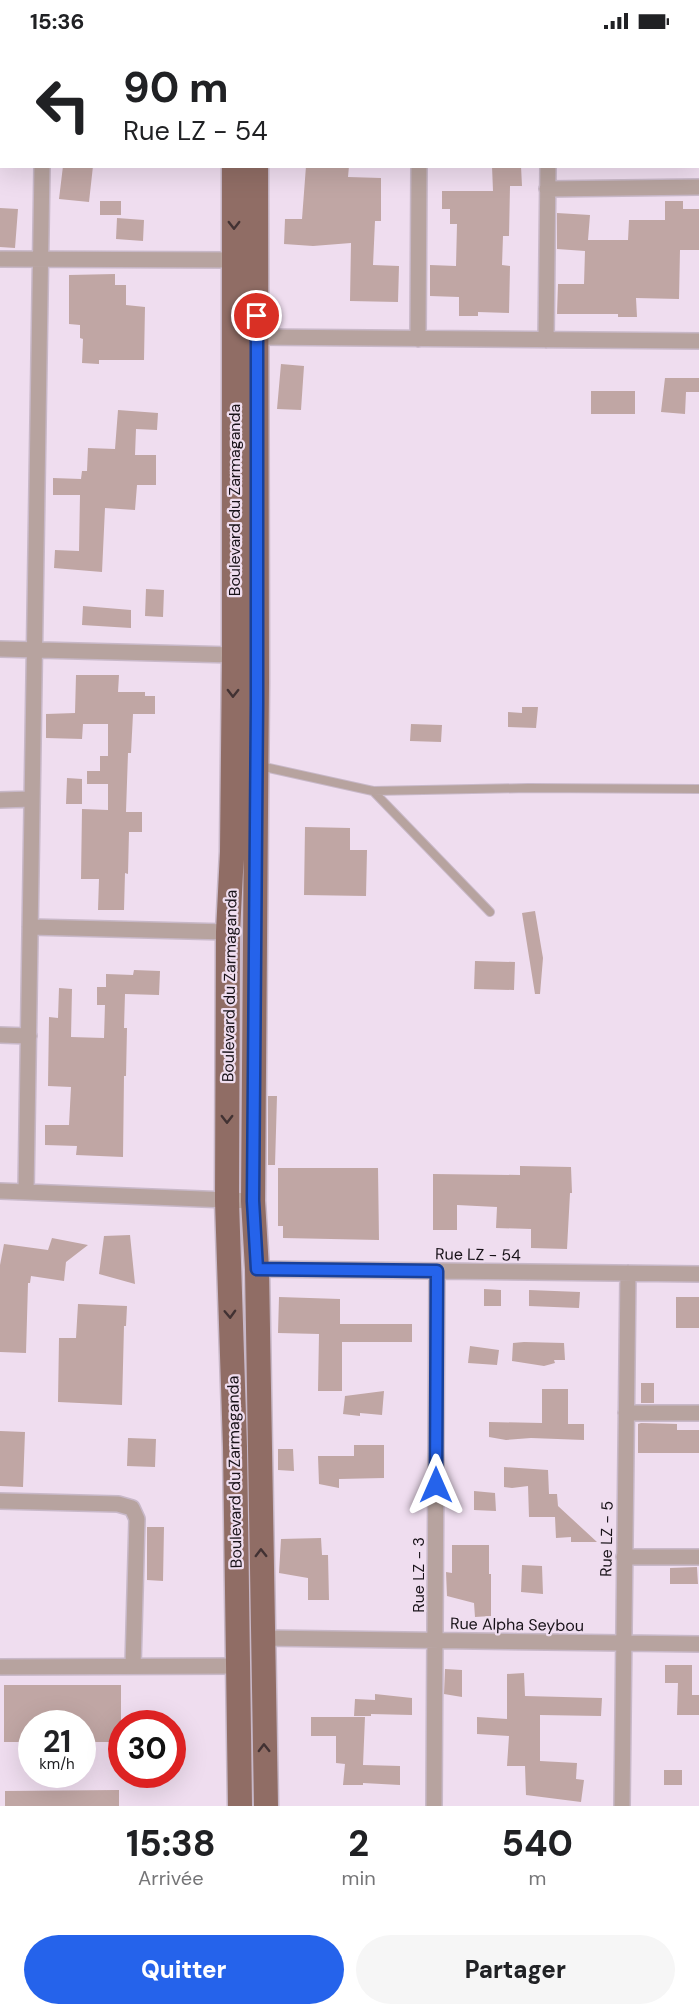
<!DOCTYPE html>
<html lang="fr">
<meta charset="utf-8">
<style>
body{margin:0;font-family:"DM Sans",sans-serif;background:#f6f6f6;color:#202124;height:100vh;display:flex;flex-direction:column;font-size:22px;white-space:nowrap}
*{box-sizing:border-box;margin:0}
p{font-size:20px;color:#757577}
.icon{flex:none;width:33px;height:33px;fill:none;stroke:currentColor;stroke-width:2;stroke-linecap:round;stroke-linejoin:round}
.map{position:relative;height:1764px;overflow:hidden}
.details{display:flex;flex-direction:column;background:#fff;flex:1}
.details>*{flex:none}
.guide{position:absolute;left:0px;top:0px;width:699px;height:126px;box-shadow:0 6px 24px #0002;background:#fff;color:#202124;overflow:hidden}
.speed{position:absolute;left:18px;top:1668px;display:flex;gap:12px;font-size:30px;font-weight:700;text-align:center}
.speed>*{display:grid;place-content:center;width:78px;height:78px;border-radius:50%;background:#fff;box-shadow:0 6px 24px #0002;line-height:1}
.speed small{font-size:15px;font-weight:400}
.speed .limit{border:9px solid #d22;background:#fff;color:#111}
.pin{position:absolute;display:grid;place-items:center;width:51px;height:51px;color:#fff;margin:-26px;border:3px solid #fff;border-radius:50%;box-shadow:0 2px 6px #0007}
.me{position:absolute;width:66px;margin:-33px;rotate:0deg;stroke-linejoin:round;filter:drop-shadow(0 0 4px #0008)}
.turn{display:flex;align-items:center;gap:21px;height:126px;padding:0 24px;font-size:27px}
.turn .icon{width:78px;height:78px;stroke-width:2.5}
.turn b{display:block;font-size:42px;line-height:51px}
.eta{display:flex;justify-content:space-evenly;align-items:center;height:102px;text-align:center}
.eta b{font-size:36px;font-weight:800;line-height:42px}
.button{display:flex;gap:12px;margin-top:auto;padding:12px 24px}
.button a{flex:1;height:69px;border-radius:36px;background:#2563eb;color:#fff;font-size:24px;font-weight:800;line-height:69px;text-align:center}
.button a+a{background:#f6f6f6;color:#202124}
.status{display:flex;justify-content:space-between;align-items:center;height:42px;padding:0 30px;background:#fff;direction:ltr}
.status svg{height:16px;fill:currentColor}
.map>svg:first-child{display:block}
</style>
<div class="status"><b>15:36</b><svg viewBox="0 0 49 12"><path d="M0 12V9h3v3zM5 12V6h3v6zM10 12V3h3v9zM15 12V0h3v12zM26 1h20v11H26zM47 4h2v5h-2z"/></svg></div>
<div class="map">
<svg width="699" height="1764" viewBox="0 0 699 1764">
<rect width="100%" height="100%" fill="#efddef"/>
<path fill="#c0a6a4" d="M 63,124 L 93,124 L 89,160 L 59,157 Z
M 306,124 L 349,124 L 348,135 L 381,136 L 381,179 L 375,179 L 373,223 L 399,224 L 398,260 L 350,259 L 351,201 L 313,204 L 284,202 L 285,177 L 302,177 Z
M 492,124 L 521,124 L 522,144 L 510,144 L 509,194 L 503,194 L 502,223 L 510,224 L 509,271 L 478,270 L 478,274 L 459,274 L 459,255 L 430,254 L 430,223 L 456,224 L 457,182 L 450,182 L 450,167 L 442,167 L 442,149 L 493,149 Z
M 100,159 L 121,159 L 121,173 L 100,173 Z
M 665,159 L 683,159 L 683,167 L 699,167 L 699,208 L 680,208 L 679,257 L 636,256 L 637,275 L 618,275 L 618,272 L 557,272 L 558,242 L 584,242 L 585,209 L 557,207 L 557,171 L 590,173 L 588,198 L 628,198 L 629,178 L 665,178 Z
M 0,166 L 18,167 L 15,206 L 0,205 Z
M 117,176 L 144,178 L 143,199 L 116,197 Z
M 115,232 L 115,243 L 126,243 L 126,263 L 145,265 L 144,318 L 99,318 L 99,322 L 82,321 L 83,297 L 80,296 L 80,283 L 69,282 L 69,233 Z
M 281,322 L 304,324 L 301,368 L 277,367 Z
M 665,336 L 699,336 L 699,350 L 686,350 L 685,372 L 661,370 Z
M 591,349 L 635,349 L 635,372 L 591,372 Z
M 118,368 L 158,371 L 157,388 L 136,387 L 135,413 L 156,413 L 156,443 L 137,443 L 135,468 L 105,466 L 102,530 L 54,526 L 55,508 L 79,509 L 80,453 L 53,453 L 53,436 L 81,437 L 82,429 L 87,429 L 88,406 L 115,407 Z
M 146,547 L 164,548 L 163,575 L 145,574 Z
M 83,564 L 131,568 L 131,586 L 82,583 Z
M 76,633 L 119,633 L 118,650 L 145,650 L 145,654 L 155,654 L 155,672 L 133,672 L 131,711 L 128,711 L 126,770 L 142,770 L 142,790 L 129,790 L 128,832 L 125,831 L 124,868 L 98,868 L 99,837 L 81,837 L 82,767 L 108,768 L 108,742 L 87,742 L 87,729 L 100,729 L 100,714 L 108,714 L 108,682 L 83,682 L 82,697 L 46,696 L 46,672 L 75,671 Z
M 522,665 L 538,665 L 536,686 L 508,685 L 508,670 L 522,671 Z
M 411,682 L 442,683 L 441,700 L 410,699 Z
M 67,736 L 82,737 L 82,762 L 66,762 Z
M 305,785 L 350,786 L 350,808 L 367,808 L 366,854 L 304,853 Z
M 535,869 L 543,916 L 540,952 L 535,952 L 522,871 Z
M 475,919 L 515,920 L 514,948 L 474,947 Z
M 134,928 L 160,929 L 159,953 L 125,952 L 124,986 L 127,986 L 126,1034 L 124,1034 L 123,1115 L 76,1113 L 77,1104 L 45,1103 L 45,1083 L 69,1083 L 71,1045 L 48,1044 L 49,975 L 58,976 L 59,946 L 72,947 L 71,995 L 104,996 L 105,963 L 97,963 L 97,945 L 106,945 L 106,932 L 133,933 Z
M 268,1054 L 277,1054 L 275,1123 L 268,1123 Z
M 520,1124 L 571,1125 L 572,1151 L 570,1151 L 567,1207 L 531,1206 L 531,1187 L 496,1186 L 497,1165 L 457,1163 L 457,1188 L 433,1188 L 433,1132 L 520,1133 Z
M 278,1126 L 378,1126 L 379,1198 L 283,1196 L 283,1184 L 278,1184 Z
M 130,1193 L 135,1242 L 99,1232 L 104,1194 Z
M 52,1196 L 88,1203 L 66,1220 L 64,1239 L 31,1234 L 30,1241 L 28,1241 L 26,1311 L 0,1310 L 0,1223 L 4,1202 L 48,1208 Z
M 484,1247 L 501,1248 L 501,1264 L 484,1264 Z
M 529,1248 L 580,1250 L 579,1266 L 529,1264 Z
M 279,1255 L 340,1257 L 340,1282 L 412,1282 L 412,1300 L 342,1300 L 342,1349 L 318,1349 L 319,1292 L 278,1291 Z
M 676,1255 L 699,1255 L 699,1286 L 676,1286 Z
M 78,1262 L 127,1264 L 126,1284 L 124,1284 L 122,1363 L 58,1360 L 59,1296 L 76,1296 Z
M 524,1300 L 564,1301 L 565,1318 L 554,1318 L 555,1321 L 544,1324 L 512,1319 L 513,1301 Z
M 470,1304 L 499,1308 L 497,1323 L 468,1321 Z
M 641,1341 L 654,1341 L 654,1361 L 641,1361 Z
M 542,1347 L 568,1347 L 568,1382 L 584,1382 L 584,1398 L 531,1396 L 506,1398 L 489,1395 L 489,1380 L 542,1381 Z
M 384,1349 L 382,1373 L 360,1371 L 360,1374 L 343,1372 L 345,1354 Z
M 641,1381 L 677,1382 L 677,1388 L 699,1388 L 699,1411 L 638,1411 L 638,1382 Z
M 0,1389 L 25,1390 L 23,1445 L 0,1444 Z
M 128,1396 L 156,1397 L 155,1425 L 127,1424 Z
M 354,1403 L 384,1403 L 384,1436 L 339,1437 L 339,1446 L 319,1442 L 318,1414 L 354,1414 Z
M 278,1407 L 293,1407 L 294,1429 L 278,1428 Z
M 504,1425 L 548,1428 L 549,1452 L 557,1452 L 558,1464 L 597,1500 L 571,1500 L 571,1495 L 556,1496 L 555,1475 L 529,1475 L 528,1444 L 512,1446 L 504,1445 Z
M 474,1449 L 495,1451 L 496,1469 L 474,1468 Z
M 147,1485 L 164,1485 L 163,1539 L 147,1538 Z
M 321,1496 L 322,1513 L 328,1513 L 329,1558 L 308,1558 L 308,1536 L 279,1531 L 281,1497 Z
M 452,1503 L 489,1503 L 489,1532 L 491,1532 L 491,1574 L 475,1575 L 474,1561 L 447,1554 L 446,1530 L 452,1531 Z
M 522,1523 L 542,1524 L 543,1552 L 521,1550 Z
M 697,1525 L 698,1542 L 670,1542 L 670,1526 Z
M 665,1623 L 692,1623 L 692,1653 L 699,1653 L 699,1673 L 677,1673 L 678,1641 L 665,1641 Z
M 445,1627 L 462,1628 L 462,1655 L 444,1652 Z
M 524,1631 L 525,1654 L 602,1656 L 601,1674 L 540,1673 L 540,1719 L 577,1721 L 576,1737 L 584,1738 L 581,1760 L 526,1753 L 525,1724 L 507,1724 L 509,1694 L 477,1692 L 477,1675 L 507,1677 L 507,1632 Z
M 4,1643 L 121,1643 L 121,1700 L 82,1700 L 82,1682 L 32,1682 L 32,1700 L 4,1700 Z
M 375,1652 L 412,1656 L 412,1673 L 371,1672 L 371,1674 L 354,1674 L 355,1657 L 375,1658 Z
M 311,1675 L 365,1675 L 363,1723 L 400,1724 L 400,1743 L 363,1741 L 363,1743 L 343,1743 L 345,1722 L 336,1721 L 336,1694 L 311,1694 Z
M 664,1728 L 682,1728 L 682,1743 L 664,1743 Z
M 119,1748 L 119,1764 L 5,1764 L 5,1749 Z"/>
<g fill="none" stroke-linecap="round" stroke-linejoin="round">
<defs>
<path id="service" d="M 260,724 L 373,749 L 528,746 L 699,747
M 373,749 L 490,870"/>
<path id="minor" d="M 43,2 L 43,0
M 420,2 L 420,0
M 548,2 L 548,0
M 666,2 L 699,1
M 547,147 L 699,145
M 0,217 L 234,218
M 257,295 L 699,299
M 418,297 L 419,124
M 546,298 L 548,124
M 0,607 L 234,613
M 0,758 L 32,757
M 30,885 L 228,890
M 0,993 L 29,994
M 0,1149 L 253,1159
M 26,1150 L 42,124
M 257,1227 L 699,1232
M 626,1371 L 699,1371
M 0,1459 L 118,1462 L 132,1466 L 137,1477 L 133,1624
M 624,1515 L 699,1515
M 262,1596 L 699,1602
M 0,1625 L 238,1624
M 434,1764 L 437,1229
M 622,1764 L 628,1231"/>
<path id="primary" d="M 234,0 L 234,2
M 256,0 L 256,2
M 234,124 L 234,613 L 232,810 L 228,890 L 227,1159 L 235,1405 L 240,1764
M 256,124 L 257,640 L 253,1159 L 257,1227 L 266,1764"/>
</defs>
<use href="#service" stroke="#c8b8c8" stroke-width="10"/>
<use href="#minor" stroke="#c8b8c8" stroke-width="18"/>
<use href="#primary" stroke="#c8b8c8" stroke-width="27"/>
<use href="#service" stroke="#b7a39f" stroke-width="8"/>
<use href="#minor" stroke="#b7a39f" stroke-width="15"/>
<use href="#primary" stroke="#906d65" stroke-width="24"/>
</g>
<defs><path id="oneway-chevron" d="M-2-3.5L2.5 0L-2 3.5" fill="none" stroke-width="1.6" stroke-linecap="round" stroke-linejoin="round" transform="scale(1.5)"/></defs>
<g stroke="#423233">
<use href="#oneway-chevron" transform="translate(234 183) rotate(90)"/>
<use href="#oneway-chevron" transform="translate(233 651) rotate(91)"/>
<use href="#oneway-chevron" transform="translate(227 1077) rotate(90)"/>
<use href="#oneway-chevron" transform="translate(230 1272) rotate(88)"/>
<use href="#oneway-chevron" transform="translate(261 1511) rotate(-91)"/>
<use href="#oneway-chevron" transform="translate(264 1706) rotate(-91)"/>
</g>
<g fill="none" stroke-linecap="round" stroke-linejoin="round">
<defs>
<path id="route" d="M 257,274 L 257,661 L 253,1159 L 257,1227 L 437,1229 L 436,1443"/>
</defs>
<use href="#route" stroke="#184099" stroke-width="15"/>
<use href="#route" stroke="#2563eb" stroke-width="10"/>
</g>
<g text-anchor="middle" stroke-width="4.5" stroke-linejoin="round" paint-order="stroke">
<g font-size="16" fill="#181218" stroke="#efddef">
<text transform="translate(234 458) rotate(-90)" y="6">Boulevard du Zarmaganda</text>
<text transform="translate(229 944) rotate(-89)" y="6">Boulevard du Zarmaganda</text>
<text transform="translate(478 1212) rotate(1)" y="6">Rue LZ - 54</text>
<text transform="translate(234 1430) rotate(-91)" y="6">Boulevard du Zarmaganda</text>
<text transform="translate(606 1497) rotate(-89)" y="6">Rue LZ - 5</text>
<text transform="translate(418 1533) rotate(-90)" y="6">Rue LZ - 3</text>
<text transform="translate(517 1582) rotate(1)" y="6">Rue Alpha Seybou</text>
</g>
</g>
</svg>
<div class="speed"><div>21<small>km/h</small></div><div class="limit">30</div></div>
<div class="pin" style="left:257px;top:274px;background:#d93025"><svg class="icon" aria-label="arrive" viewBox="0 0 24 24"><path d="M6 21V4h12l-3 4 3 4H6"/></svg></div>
<svg class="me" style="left:436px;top:1443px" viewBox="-20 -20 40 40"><path d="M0-17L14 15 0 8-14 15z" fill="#2563eb" stroke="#fff" stroke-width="4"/></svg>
<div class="guide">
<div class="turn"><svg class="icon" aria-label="left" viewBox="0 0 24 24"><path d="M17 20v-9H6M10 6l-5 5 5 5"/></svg><div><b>90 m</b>Rue LZ - 54</div></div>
</div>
</div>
<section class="details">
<div class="eta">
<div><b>15:38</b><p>Arrivée</p></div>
<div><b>2</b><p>min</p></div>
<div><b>540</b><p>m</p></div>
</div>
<div class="button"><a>Quitter</a><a>Partager</a></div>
</section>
